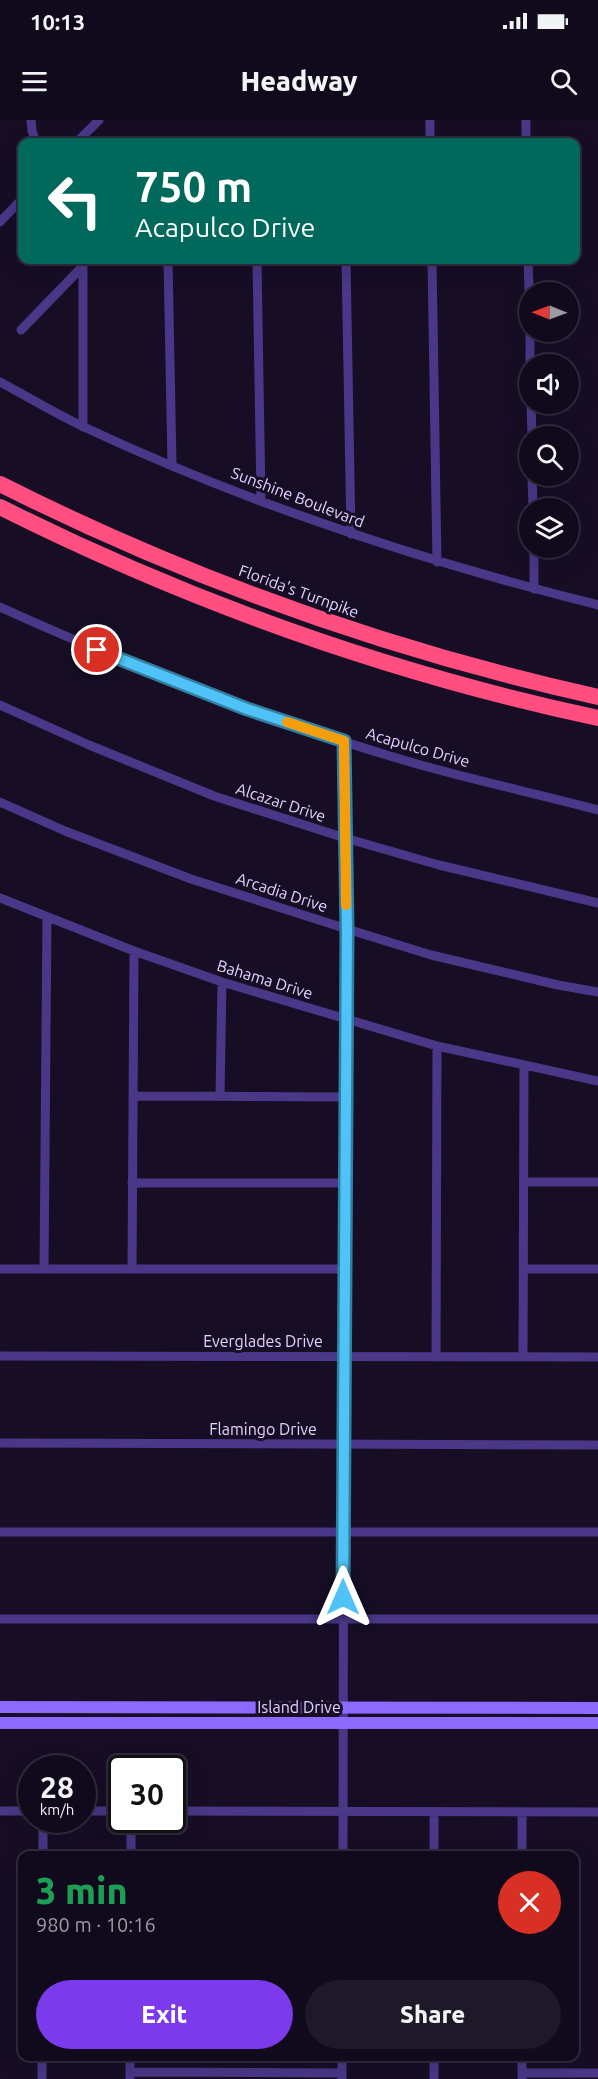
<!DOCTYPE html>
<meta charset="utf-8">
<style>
body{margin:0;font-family:Ubuntu,sans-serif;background:#1e1829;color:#f1f3f6;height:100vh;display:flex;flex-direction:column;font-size:22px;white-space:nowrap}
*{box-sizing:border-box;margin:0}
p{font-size:20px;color:#9c9aa3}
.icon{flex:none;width:33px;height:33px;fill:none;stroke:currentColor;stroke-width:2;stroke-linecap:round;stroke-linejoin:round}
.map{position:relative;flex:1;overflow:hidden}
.details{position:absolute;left:18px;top:1731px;width:561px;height:210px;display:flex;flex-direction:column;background:#110a1c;border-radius:12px;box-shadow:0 6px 24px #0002,0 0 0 2px #302b3b}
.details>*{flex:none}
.banner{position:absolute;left:18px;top:18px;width:562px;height:126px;border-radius:12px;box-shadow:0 6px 24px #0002,0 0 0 2px #302b3b;background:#00695c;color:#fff;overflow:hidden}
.needle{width:39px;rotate:271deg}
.fabs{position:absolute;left:519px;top:162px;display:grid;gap:12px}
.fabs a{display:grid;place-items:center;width:60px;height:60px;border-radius:50%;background:#110a1c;box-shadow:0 6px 24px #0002,0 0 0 2px #302b3b;font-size:30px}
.speed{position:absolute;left:18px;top:1635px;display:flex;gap:12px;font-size:30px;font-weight:700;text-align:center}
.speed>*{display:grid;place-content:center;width:78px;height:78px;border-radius:50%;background:#110a1c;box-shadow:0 6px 24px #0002,0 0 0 2px #302b3b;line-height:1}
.speed small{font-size:15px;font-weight:400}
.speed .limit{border:3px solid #111;border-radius:9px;background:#fff;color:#111}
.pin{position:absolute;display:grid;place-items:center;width:51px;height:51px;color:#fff;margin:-26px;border:3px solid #fff;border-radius:50%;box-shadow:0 2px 6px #0007}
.me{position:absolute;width:66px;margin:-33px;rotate:0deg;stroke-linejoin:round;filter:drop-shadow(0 0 4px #0008)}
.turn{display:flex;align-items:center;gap:21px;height:126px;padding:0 18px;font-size:27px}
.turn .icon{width:78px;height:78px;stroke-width:2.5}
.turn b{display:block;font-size:42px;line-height:51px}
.round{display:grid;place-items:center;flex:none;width:63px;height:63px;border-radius:32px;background:#1e1829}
.headline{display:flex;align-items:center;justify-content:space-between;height:102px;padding:0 18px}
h1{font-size:36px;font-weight:800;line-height:45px;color:#1e9e55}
.button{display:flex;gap:12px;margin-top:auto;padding:12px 18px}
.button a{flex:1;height:69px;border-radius:36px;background:#7c3aed;color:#fff;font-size:24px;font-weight:800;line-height:69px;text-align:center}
.button a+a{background:#1e1829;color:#f1f3f6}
.status{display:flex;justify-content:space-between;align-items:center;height:42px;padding:0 30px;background:#110a1c;direction:ltr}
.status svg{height:16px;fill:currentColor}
header{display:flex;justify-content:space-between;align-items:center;height:78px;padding:0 18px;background:#110a1c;font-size:27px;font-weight:800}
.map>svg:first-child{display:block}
</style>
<div class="status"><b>10:13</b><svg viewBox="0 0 49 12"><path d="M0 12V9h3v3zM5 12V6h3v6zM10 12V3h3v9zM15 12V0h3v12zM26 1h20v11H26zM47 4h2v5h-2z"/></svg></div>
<header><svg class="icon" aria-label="menu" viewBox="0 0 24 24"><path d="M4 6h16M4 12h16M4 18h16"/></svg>Headway<svg class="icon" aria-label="search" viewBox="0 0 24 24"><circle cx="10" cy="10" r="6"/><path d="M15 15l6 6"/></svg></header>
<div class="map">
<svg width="598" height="1959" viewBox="0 0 598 1959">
<rect width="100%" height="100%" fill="#170e26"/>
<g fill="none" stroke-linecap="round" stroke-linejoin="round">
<path stroke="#4a3787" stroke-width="9" d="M 31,0 L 32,11 L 36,22
M 430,0 L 430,22
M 526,0 L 526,22
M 77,22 L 99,0
M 0,102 L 22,79
M 83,140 L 83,307
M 168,140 L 172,345
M 257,140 L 261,380
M 346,140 L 351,414
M 432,140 L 437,442
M 528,140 L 530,197
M 21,210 L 83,146
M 530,212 L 530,244
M 0,262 C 28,277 56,294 84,307 C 248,384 423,441 598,485
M 531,284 L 532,316
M 532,356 L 533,388
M 534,428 L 534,469
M 0,487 C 135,548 274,603 417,644 C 477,661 538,674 598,690
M 0,585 L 89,625 L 214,676 L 345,718 L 439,745 L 598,783
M 0,682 L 65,711 L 191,759 L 347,809 L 431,835 L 558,865 L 598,872
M 0,778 L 134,831 L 222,862 L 437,926 L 598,961
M 134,976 L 345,977
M 220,976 L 222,862
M 524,1062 L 598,1062
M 132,1063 L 345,1063
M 0,1149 L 344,1149
M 44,1149 L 47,797
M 132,1149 L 134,831
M 524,1149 L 598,1149
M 0,1236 L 598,1237
M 436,1237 L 437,926
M 523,1237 L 524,946
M 0,1323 L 598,1325
M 0,1412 L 598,1412
M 0,1499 L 598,1499
M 0,1691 L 32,1691
M 82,1691 L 122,1691
M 172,1691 L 598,1692
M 43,1736 L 43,1700
M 131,1736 L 131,1700
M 343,1736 L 344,1149 L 347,809 L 343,621
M 434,1736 L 434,1692
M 522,1736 L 522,1693
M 130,1936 L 130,1959
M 130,1952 L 342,1953
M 522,1953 L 598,1953
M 342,1958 L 342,1936
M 522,1958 L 522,1936
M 42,1959 L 42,1936
M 434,1959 L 434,1936"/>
<path stroke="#8c6aff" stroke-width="12" d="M 0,1587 L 598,1588
M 0,1603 L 598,1603"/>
<path stroke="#ff4e7f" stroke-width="16" d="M 0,364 C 189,459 391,531 598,577
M 0,387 C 188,481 392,554 598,598"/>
</g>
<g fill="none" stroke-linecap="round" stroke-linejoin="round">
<defs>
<path id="route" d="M 97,530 L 247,589 L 344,621 L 347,809 L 343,1477"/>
</defs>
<use href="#route" stroke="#337fa1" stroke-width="15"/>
<use href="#route" stroke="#4fc3f7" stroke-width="10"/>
<path stroke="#f59e0b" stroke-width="10" d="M 287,602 L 344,621 L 346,785"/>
</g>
<g text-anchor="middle" stroke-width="6" stroke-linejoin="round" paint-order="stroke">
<g font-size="16" fill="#e1d3ff" stroke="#170e26">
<text transform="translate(298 377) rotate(21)" y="6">Sunshine Boulevard</text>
<text transform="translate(299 471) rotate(20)" y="6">Florida's Turnpike</text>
<text transform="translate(418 627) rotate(16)" y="6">Acapulco Drive</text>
<text transform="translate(281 682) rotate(18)" y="6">Alcazar Drive</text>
<text transform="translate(282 772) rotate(18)" y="6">Arcadia Drive</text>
<text transform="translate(265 859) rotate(17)" y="6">Bahama Drive</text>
<text x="263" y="1227">Everglades Drive</text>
<text x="263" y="1315">Flamingo Drive</text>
<text x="299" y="1593">Island Drive</text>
</g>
</g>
</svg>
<div class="fabs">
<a><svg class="needle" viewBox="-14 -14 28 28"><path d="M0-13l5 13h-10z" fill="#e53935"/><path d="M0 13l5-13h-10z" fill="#9c9aa3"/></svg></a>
<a><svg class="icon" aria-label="sound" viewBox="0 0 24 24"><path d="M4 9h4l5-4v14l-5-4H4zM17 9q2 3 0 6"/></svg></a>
<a><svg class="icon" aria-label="search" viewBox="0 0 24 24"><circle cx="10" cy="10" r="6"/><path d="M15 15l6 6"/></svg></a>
<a><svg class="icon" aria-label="layers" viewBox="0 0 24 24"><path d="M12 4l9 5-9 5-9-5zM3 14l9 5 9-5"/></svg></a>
</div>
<div class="speed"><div>28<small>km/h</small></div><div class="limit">30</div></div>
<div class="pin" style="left:97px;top:530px;background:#d93025"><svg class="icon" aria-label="arrive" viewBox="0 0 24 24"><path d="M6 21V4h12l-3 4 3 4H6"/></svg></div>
<svg class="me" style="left:343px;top:1477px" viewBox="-20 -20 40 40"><path d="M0-17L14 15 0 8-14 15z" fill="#4fc3f7" stroke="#fff" stroke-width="4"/></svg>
<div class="banner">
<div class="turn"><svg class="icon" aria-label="left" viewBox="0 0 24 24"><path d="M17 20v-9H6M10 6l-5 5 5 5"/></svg><div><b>750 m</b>Acapulco Drive</div></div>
</div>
<section class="details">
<div class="headline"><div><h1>3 min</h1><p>980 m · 10:16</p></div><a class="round" style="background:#d93025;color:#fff"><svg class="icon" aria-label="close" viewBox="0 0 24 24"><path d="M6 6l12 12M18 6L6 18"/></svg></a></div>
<div class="button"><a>Exit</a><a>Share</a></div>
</section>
</div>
